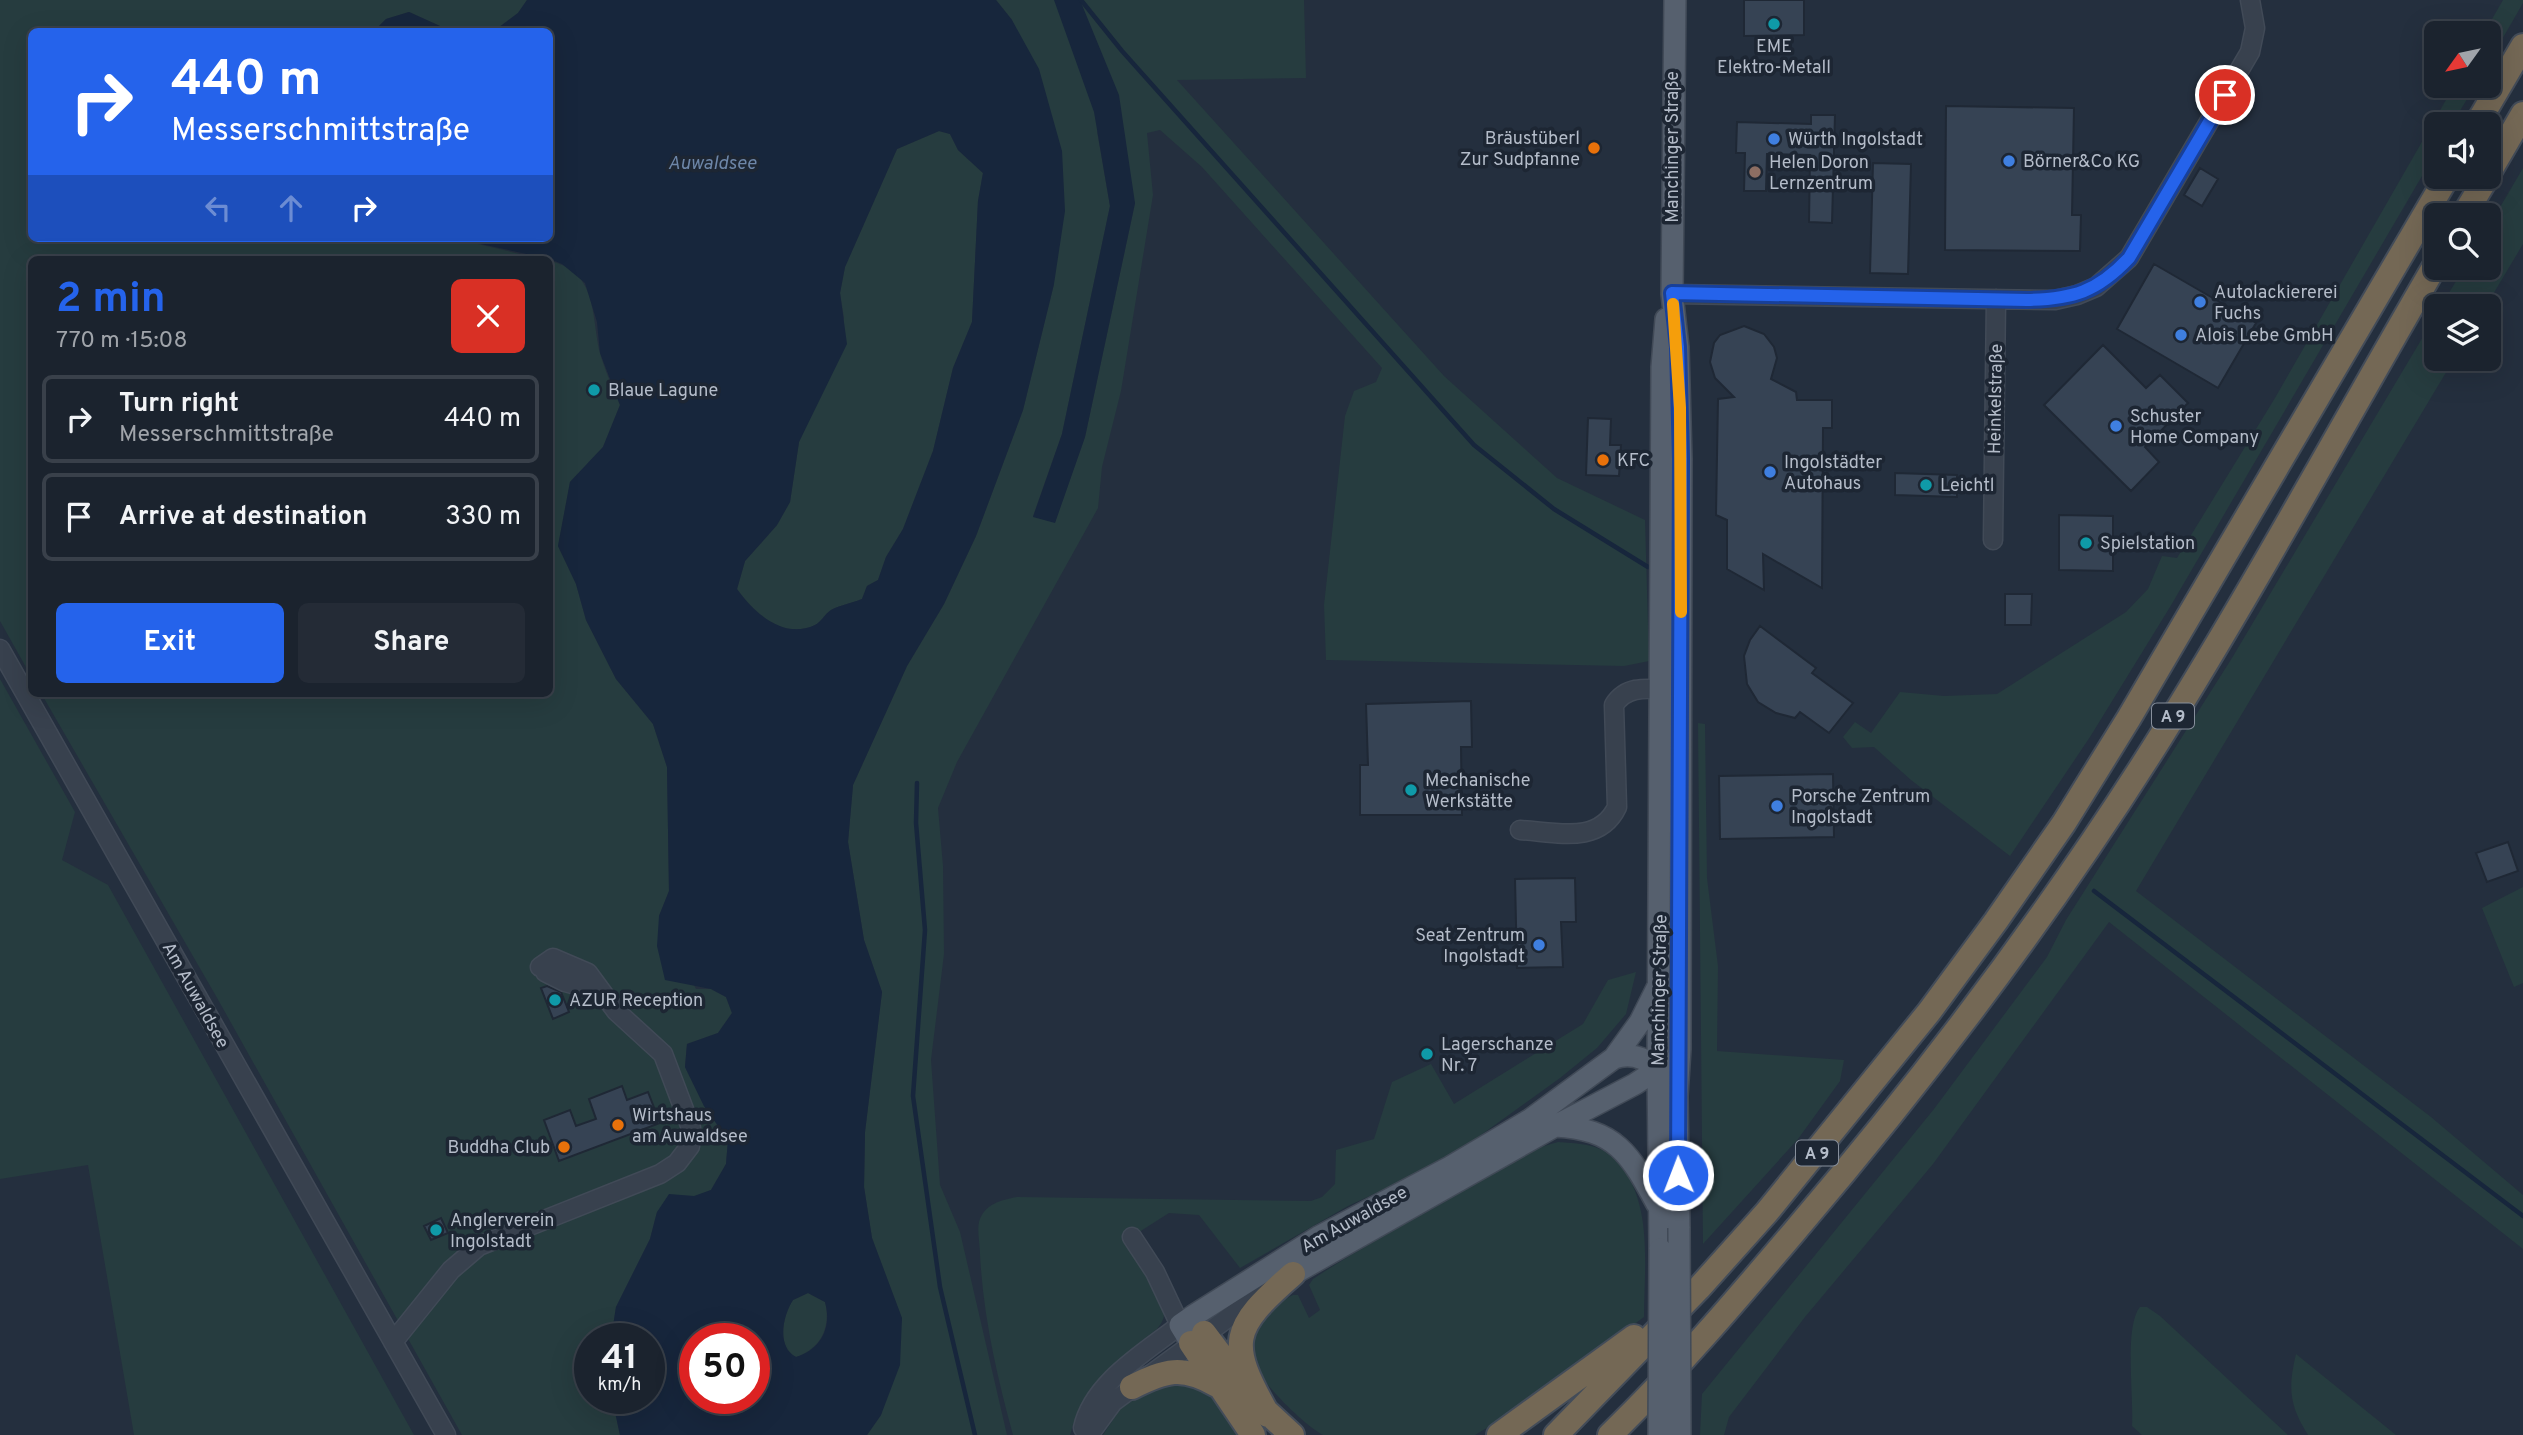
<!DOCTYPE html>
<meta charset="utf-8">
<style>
body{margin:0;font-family:Overpass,sans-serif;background:#242b36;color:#f1f3f6;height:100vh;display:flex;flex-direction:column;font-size:26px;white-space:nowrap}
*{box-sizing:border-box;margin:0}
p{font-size:23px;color:#a0a4aa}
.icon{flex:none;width:38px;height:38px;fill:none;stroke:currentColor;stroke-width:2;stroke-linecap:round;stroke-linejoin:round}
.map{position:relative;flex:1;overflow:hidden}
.details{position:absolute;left:28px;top:256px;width:525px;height:441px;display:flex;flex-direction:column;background:#1b232e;border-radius:10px;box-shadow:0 7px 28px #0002,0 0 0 2px #39404a}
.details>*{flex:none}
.guide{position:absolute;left:28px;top:28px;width:525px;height:214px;border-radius:10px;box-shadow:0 7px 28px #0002,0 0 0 2px #39404a;background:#2563eb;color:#fff;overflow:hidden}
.needle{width:46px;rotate:237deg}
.controls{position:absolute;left:2424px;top:21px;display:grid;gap:14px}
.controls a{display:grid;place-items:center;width:77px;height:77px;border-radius:10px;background:#1b232e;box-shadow:0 7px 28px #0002,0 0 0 2px #39404a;font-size:35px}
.speed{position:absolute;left:574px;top:1323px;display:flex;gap:14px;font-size:35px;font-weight:700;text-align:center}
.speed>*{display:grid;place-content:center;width:91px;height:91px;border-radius:50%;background:#1b232e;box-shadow:0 7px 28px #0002,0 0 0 2px #39404a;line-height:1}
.speed small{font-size:18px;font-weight:400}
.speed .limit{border:10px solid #d22;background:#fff;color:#111}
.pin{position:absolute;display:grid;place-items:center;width:60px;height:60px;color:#fff;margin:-30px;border:4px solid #fff;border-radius:50%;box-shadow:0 2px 7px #0007}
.me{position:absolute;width:77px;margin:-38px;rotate:359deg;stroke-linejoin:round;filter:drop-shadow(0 0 5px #0008)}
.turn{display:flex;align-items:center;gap:24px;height:147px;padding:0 28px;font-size:32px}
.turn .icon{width:91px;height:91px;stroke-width:2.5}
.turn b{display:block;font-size:49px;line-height:60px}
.lanes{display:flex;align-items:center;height:66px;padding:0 28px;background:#0003;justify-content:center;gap:35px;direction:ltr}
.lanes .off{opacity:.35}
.round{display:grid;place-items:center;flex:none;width:74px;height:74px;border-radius:10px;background:#242b36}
.headline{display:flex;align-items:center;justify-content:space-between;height:119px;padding:0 28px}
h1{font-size:42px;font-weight:700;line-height:52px;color:#2563eb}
.cta{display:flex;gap:14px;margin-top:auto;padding:14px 28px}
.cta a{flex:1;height:80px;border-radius:10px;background:#2563eb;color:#fff;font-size:28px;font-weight:700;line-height:80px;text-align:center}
.cta a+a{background:#242b36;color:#f1f3f6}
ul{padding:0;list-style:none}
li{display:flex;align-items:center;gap:21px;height:88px;margin:0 14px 10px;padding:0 14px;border:4px solid #39404a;border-radius:10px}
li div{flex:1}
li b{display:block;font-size:26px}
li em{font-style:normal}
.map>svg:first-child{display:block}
</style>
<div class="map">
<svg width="2523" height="1435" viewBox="0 0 2523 1435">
<rect width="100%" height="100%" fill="#242f3e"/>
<path fill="#263c3f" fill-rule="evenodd" d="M 0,0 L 527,0 L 518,13 L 494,31 L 451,31 L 409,12 L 386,19 L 374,31 L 32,32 L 32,238 L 453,238 L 541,259 L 32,259 L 31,676 L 0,621 Z
M 996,0 L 1304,0 L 1306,78 L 1177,80 L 1444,376 L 1557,478 L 1645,520 L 1649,661 L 1624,666 L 1326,660 L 1324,605 L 1345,416 L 1354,391 L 1376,382 L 1382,368 L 1202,167 L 1160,130 L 1147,133 L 1153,195 L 1121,391 L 1102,467 L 1098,508 L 957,762 L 938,808 L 943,866 L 944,954 L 931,1060 L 940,1185 L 960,1232 L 1007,1435 L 867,1435 L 881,1415 L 902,1319 L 872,1238 L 864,1187 L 865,1132 L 882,992 L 864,940 L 848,842 L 853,785 L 907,666 L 944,604 L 976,536 L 1023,410 L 1054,284 L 1012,20 ZM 1097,131 L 1135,203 L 1085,437 L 1055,522 L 1033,516 L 1062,434 L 1110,206 Z
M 2503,0 L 2523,0 L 2523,3 L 2489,62 L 2488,33 L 2484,33 Z
M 2454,86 L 2475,86 L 2452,124 L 2436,124 L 2436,152 L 2170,607 L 2090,737 L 2010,856 L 1911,780 L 1874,747 L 1852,748 L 1843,737 L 1855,722 L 1871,733 L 1900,692 L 1944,696 L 1997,694 L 2126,612 L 2148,589 L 2162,556 L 2177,558 L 2275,398 Z
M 939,131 L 950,134 L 958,150 L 983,173 L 978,201 L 972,322 L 953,368 L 933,451 L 903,529 L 886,557 L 878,580 L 867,586 L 862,599 C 852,603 840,605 831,610 C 825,614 821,622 815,625 C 783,640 754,613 737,589 L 745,561 L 777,525 L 790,502 L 799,442 L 812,413 L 844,318 L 840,293 L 845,267 L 897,149 Z
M 2523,168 L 2523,244 L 2486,306 L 2441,306 L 2464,268 L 2488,268 L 2489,226 Z
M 550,261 C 598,272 591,315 600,353 C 605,371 613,388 620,405 L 603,447 L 570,482 L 558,546 L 576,584 L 586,620 L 616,679 L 653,724 L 667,767 L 669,891 L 659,916 L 696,989 L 711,989 L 726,997 L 732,1013 L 718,1033 L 687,1044 L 685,1067 L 704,1106 L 728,1140 L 726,1164 L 711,1190 L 657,1212 L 650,1239 L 616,1307 L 611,1339 L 590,1339 L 590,1398 L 612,1398 L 620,1435 L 462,1435 L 216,996 L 41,693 L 550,693 Z
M 2436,315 L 2436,359 L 2454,359 L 2136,891 L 2431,1117 L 2523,1195 L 2523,1249 L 2109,922 L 1933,1164 L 1805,1317 L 1729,1417 L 1724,1435 L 1700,1435 L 1702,1394 L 1934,1109 L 2047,957 L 2066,920 L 2232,658 Z
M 0,679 L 75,812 L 62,860 L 108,885 L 414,1435 L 134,1435 L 88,1165 L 0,1179 Z
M 1698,723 L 1705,724 L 1707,878 L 1718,966 L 1717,1051 L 1844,1060 L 1840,1081 L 1798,1139 L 1703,1244 Z
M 2523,887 L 2523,983 L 2514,987 L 2482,908 Z
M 1636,972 L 1626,1014 L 1597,1048 L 1560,1078 L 1445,1161 L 1348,1206 L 1240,1268 L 1199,1215 L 1169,1213 L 1125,1241 C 1134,1259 1166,1295 1164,1315 C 1164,1320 1160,1325 1157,1329 C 1119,1358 1083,1388 1070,1435 L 1013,1435 C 997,1376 983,1316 980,1254 C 980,1245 977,1231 979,1222 C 984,1204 1001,1200 1017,1197 L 1311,1201 L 1322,1197 L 1335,1184 L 1336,1150 L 1374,1139 L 1392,1082 L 1431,1064 L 1454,1104 L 1583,1024 L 1608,980 Z
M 1558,1142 C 1575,1143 1597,1144 1610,1155 C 1655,1193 1644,1265 1644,1317 L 1517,1410 L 1475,1435 L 1323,1435 C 1304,1425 1251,1375 1250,1351 C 1248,1325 1270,1305 1293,1295 L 1298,1295 L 1309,1318 L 1320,1310 L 1309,1285 L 1313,1279 C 1352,1253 1393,1231 1434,1208 C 1475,1185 1513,1153 1558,1142 Z
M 808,1293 L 825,1302 C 831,1326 822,1348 796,1357 C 776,1347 783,1315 793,1300 Z
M 2140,1307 L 2147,1307 L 2160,1316 L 2288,1435 L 2142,1435 L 2132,1426 C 2134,1399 2124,1326 2140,1307 Z
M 2296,1354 L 2396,1435 L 2308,1435 C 2289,1405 2288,1388 2296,1354 Z
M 1190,1382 L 1208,1393 L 1238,1435 L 1103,1435 L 1122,1406 L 1149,1385 Z"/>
<path fill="#17263c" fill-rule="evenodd" d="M 527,0 L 996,0 L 1012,20 L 1039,69 L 1062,151 L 1065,211 L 1054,284 L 1023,410 L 976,536 L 944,604 L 907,666 L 853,785 L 848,842 L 864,940 L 882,992 L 865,1132 L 864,1187 L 872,1238 L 902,1318 L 900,1365 L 881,1415 L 867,1435 L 620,1435 L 612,1398 L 649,1398 L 649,1339 L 611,1339 L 616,1307 L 650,1239 L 657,1212 L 669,1194 L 694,1196 L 711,1190 L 726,1164 L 728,1140 L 704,1106 L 685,1067 L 687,1044 L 718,1033 L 732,1013 L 726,997 L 711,989 L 665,980 L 657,946 L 659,916 L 669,891 L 667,767 L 653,724 L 616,679 L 586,620 L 576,584 L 558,546 L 570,482 L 603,447 L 620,405 L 600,353 L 597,322 L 585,283 L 562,264 L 550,259 L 453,238 L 550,238 L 550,32 L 494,31 L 518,13 ZM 939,131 L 950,134 L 958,150 L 983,173 L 978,201 L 972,322 L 953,368 L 933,451 L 903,529 L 886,557 L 878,580 L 867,586 L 862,599 C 852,603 840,605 831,610 C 825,614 821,622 815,625 C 784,640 754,613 737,589 L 745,561 L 777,525 L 790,502 L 799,442 L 847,344 L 840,293 L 845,267 L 897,149 ZM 808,1293 L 825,1302 C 832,1326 822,1349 796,1357 C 776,1347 783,1315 793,1300 ZM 695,1339 L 754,1339 L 754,1398 L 695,1398 Z
M 1054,0 L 1080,0 L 1119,95 L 1135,203 L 1085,437 L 1055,523 L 1033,517 L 1062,434 L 1110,206 L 1094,112 Z
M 409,12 L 451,31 L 374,31 L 386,19 Z"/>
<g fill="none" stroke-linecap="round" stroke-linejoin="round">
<path stroke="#17263c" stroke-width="4.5" d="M 1081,0 L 1122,51 L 1474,445 L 1554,509 L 1648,567
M 917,783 L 916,823 L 925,930 L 913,1096 L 940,1287 L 975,1435
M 2094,891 L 2523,1216"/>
</g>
<path fill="#364354" stroke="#1f2835" stroke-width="2" d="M 1744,0 L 1804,0 L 1804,35 L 1744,36 Z
M 1946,106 L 2074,108 L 2072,215 L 2081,215 L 2080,251 L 1945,250 Z
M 1811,115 L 1835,115 L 1832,223 L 1809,222 L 1810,155 L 1767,154 L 1766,191 L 1744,191 L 1745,153 L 1736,153 L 1737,122 L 1811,124 Z
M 1873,163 L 1911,164 L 1908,274 L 1870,273 Z
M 2200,168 L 2218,179 L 2202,206 L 2184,195 Z
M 2154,264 L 2256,323 L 2218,388 L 2117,329 Z
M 1744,326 L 1764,334 L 1774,347 L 1777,358 L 1771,379 L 1796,392 L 1797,400 L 1832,400 L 1832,428 L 1823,428 L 1822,588 L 1763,554 L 1764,590 L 1727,569 L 1727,520 L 1716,515 L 1718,399 L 1734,397 L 1715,378 L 1710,362 L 1714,343 L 1720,335 Z
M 2103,345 L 2146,388 L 2160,375 L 2188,403 L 2145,447 L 2159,462 L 2131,491 L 2044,405 Z
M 1588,418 L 1611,419 L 1610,445 L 1621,445 L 1619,476 L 1586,475 Z
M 1895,473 L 1957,475 L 1957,497 L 1895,495 Z
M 2059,515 L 2113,516 L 2113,571 L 2059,570 Z
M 2005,594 L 2032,594 L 2031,625 L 2005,625 Z
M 1760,626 L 1816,668 L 1812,673 L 1853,703 L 1829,733 L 1800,712 L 1795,718 L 1776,713 L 1758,702 L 1747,684 L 1744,656 L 1750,640 Z
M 1471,701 L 1472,747 L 1461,747 L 1462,815 L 1360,815 L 1360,765 L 1368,765 L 1366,704 Z
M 1833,774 L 1834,837 L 1720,839 L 1719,776 Z
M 2508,842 L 2518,871 L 2487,882 L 2476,853 Z
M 1575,878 L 1576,922 L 1561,922 L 1563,967 L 1517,968 L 1515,879 Z
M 547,986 L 561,992 L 569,1012 L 553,1019 L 541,988 Z
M 622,1086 L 627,1100 L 648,1092 L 660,1123 L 559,1161 L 544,1120 L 570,1110 L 576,1126 L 596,1119 L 589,1099 Z
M 441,1218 L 448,1233 L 431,1240 L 424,1226 Z"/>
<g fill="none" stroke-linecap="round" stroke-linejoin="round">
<defs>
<path id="minor" d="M 1672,294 L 2055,300 L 2077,295 L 2096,287 L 2129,258 L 2250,52 L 2255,28 L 2250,0
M 1993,540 L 1996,299
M 0,649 L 446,1435
M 1520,830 C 1556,832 1599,845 1617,807 L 1614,705 C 1627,684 1650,689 1671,690
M 545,972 L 565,982 L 601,992
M 393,1342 L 451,1270 L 479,1246 L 660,1174 L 677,1163 L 690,1146 L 691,1128 L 663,1054 L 616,1011 L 588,973 L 553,958 L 540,967
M 1083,1428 C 1093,1382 1146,1352 1180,1325 L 1155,1272 L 1132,1237
M 1089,1435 L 1113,1402 L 1266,1290"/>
<path id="major" d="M 1675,0 L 1672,294 L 1678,347 L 1681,459 L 1680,1049 L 1677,1096 L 1679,1228
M 1614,1058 L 1640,1022 L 1657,988
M 1555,1126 C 1616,1129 1630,1154 1657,1204
M 1660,1249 L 1658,1069 L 1662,367 L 1666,319
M 1293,1274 L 1555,1126 L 1635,1084 L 1667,1063
M 1191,1343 L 1180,1325 L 1193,1316 L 1320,1236 L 1450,1167 L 1531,1119 L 1614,1058 C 1635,1051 1651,1061 1665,1076"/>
<path id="highway" d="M 2477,124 L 2523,46
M 2488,174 L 2523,114
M 2464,215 L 2487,177
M 1204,1333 L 1255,1401 L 1292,1435
M 1191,1343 L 1253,1435
M 1132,1387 C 1166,1370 1182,1365 1217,1385
M 1268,1415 C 1227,1342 1230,1329 1293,1274
M 1499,1435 L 1634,1337
M 1556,1435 L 1699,1288 L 1767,1212 L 1929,1012 L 1996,921 L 2064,823 L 2129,718 L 2447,177
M 1610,1435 C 1678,1369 1738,1298 1799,1226 C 1930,1072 2052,910 2160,738 C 2257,583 2344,422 2436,264"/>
</defs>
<use href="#minor" stroke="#414a57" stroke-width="21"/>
<use href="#major" stroke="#414a57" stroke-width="24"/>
<use href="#highway" stroke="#434c59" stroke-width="28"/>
<use href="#minor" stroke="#38414e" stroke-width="18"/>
<use href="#major" stroke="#56606e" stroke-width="21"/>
<use href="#highway" stroke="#746855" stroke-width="24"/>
<defs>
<path id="major-bridge" d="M 1679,1228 L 1680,1435
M 1659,1435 L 1660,1249"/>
</defs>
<use href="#major-bridge" stroke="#414a57" stroke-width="24" stroke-linecap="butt"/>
<use href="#major-bridge" stroke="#56606e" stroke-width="21"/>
</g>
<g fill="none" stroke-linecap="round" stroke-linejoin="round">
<defs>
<path id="route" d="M 1678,1175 L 1681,459 L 1678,347 L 1672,293 L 2027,300 C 2073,299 2097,292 2129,258 L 2225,95"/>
</defs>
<use href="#route" stroke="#184099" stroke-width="18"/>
<use href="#route" stroke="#2563eb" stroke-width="12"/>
<path stroke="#f59e0b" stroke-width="12" d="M 1673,304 L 1680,408 L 1681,612"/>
</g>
<g fill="#0f9aa8" stroke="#1d2633" stroke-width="2.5">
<circle cx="1774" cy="24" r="7"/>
<circle cx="594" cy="390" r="7"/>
<circle cx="1926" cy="485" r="7"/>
<circle cx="2086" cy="543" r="7"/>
<circle cx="1411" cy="790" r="7"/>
<circle cx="555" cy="1000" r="7"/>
<circle cx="1427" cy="1054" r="7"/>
<circle cx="436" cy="1230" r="7"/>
</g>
<g fill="#3f7fe0" stroke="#1d2633" stroke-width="2.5">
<circle cx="1774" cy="139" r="7"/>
<circle cx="2009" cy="161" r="7"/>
<circle cx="2200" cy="302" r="7"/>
<circle cx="2181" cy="335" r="7"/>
<circle cx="2116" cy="426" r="7"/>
<circle cx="1770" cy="472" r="7"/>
<circle cx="1777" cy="806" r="7"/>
<circle cx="1539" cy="945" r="7"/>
</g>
<g fill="#e8710a" stroke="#1d2633" stroke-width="2.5">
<circle cx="1594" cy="148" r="7"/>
<circle cx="1603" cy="460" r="7"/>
<circle cx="618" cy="1125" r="7"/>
<circle cx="564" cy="1147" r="7"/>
</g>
<circle fill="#8d6e63" stroke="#1d2633" stroke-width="2.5" cx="1755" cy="172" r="7"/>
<g text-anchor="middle" stroke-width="7" stroke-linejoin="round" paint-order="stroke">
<g fill="#1d2633" stroke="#878f9c" stroke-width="2">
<rect x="2152" y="703.5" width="42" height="25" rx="5"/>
<rect x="1796" y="1140.5" width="42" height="25" rx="5"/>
</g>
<g font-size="16" font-weight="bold" fill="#b4bcc9">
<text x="2173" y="722">A 9</text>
<text x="1817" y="1159">A 9</text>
</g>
<g font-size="18" fill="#b4bcc9" stroke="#1d2633" text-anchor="start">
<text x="1774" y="52" text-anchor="middle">EME<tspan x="1774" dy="21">Elektro-Metall</tspan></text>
<text x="1580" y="144" text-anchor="end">Bräustüberl<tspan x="1580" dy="21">Zur Sudpfanne</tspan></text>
<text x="1788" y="145">Würth Ingolstadt</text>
<text x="2023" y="167">Börner&amp;Co KG</text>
<text x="1769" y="168">Helen Doron<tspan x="1769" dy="21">Lernzentrum</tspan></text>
<text x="2214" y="298">Autolackiererei<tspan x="2214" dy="21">Fuchs</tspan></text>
<text x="2195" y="341">Alois Lebe GmbH</text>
<text x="608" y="396">Blaue Lagune</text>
<text x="2130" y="422">Schuster<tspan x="2130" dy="21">Home Company</tspan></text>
<text x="1617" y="466">KFC</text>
<text x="1784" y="468">Ingolstädter<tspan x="1784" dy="21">Autohaus</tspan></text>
<text x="1940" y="491">Leichtl</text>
<text x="2100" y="549">Spielstation</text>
<text x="1425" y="786">Mechanische<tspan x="1425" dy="21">Werkstätte</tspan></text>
<text x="1791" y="802">Porsche Zentrum<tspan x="1791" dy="21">Ingolstadt</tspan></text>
<text x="1525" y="941" text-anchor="end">Seat Zentrum<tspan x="1525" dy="21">Ingolstadt</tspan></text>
<text x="569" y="1006">AZUR Reception</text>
<text x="1441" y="1050">Lagerschanze<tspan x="1441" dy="21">Nr. 7</tspan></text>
<text x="632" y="1121">Wirtshaus<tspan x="632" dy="21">am Auwaldsee</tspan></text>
<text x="550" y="1153" text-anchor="end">Buddha Club</text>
<text x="450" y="1226">Anglerverein<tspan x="450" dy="21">Ingolstadt</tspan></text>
</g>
<g font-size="18" fill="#b4bcc9" stroke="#1d2633">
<text transform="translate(1672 147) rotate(-90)" y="6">Manchinger Straße</text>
<text transform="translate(1995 399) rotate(-89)" y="6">Heinkelstraße</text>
<text transform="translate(1659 990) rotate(-89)" y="6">Manchinger Straße</text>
<text transform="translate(196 995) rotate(61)" y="6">Am Auwaldsee</text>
<text transform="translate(1354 1219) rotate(-29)" y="6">Am Auwaldsee</text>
</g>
<g font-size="19" font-style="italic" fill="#6d86a8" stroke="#1d2633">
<text x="712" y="169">Auwaldsee</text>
</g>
</g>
</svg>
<div class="controls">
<a><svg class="needle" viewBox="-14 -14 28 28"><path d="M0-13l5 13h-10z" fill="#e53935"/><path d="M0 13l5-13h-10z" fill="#a0a4aa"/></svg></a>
<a><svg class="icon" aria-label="sound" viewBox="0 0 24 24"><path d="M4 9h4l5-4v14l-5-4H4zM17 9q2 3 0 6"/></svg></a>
<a><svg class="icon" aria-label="search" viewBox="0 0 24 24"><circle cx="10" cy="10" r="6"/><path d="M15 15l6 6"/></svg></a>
<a><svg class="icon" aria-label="layers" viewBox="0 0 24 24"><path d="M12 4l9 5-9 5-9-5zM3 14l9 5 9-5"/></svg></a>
</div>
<div class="speed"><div>41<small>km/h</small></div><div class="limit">50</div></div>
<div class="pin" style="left:2225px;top:95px;background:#d93025"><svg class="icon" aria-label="arrive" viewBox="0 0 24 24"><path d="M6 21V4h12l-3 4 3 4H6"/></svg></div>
<svg class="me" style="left:1678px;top:1175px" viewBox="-20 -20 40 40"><circle r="17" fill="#2563eb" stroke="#fff" stroke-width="3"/><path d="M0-11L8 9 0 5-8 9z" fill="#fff"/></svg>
<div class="guide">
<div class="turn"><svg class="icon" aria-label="right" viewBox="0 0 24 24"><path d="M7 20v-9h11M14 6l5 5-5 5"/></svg><div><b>440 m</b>Messerschmittstraße</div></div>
<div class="lanes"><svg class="icon off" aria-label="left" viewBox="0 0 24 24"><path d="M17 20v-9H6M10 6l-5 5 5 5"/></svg><svg class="icon off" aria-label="ahead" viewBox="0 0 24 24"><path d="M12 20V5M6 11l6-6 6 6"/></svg><svg class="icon" aria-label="right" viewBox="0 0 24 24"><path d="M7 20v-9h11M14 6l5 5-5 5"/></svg></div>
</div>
<section class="details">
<div class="headline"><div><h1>2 min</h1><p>770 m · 15:08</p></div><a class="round" style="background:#d93025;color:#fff"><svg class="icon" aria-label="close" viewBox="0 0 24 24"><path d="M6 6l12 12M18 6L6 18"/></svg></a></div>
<ul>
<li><svg class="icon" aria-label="right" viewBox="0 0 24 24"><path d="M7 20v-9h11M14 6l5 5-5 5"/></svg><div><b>Turn right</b><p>Messerschmittstraße</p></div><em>440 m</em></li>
<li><svg class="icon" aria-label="arrive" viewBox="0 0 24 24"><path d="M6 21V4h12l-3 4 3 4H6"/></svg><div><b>Arrive at destination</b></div><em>330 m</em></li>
</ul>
<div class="cta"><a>Exit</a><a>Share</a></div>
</section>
</div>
